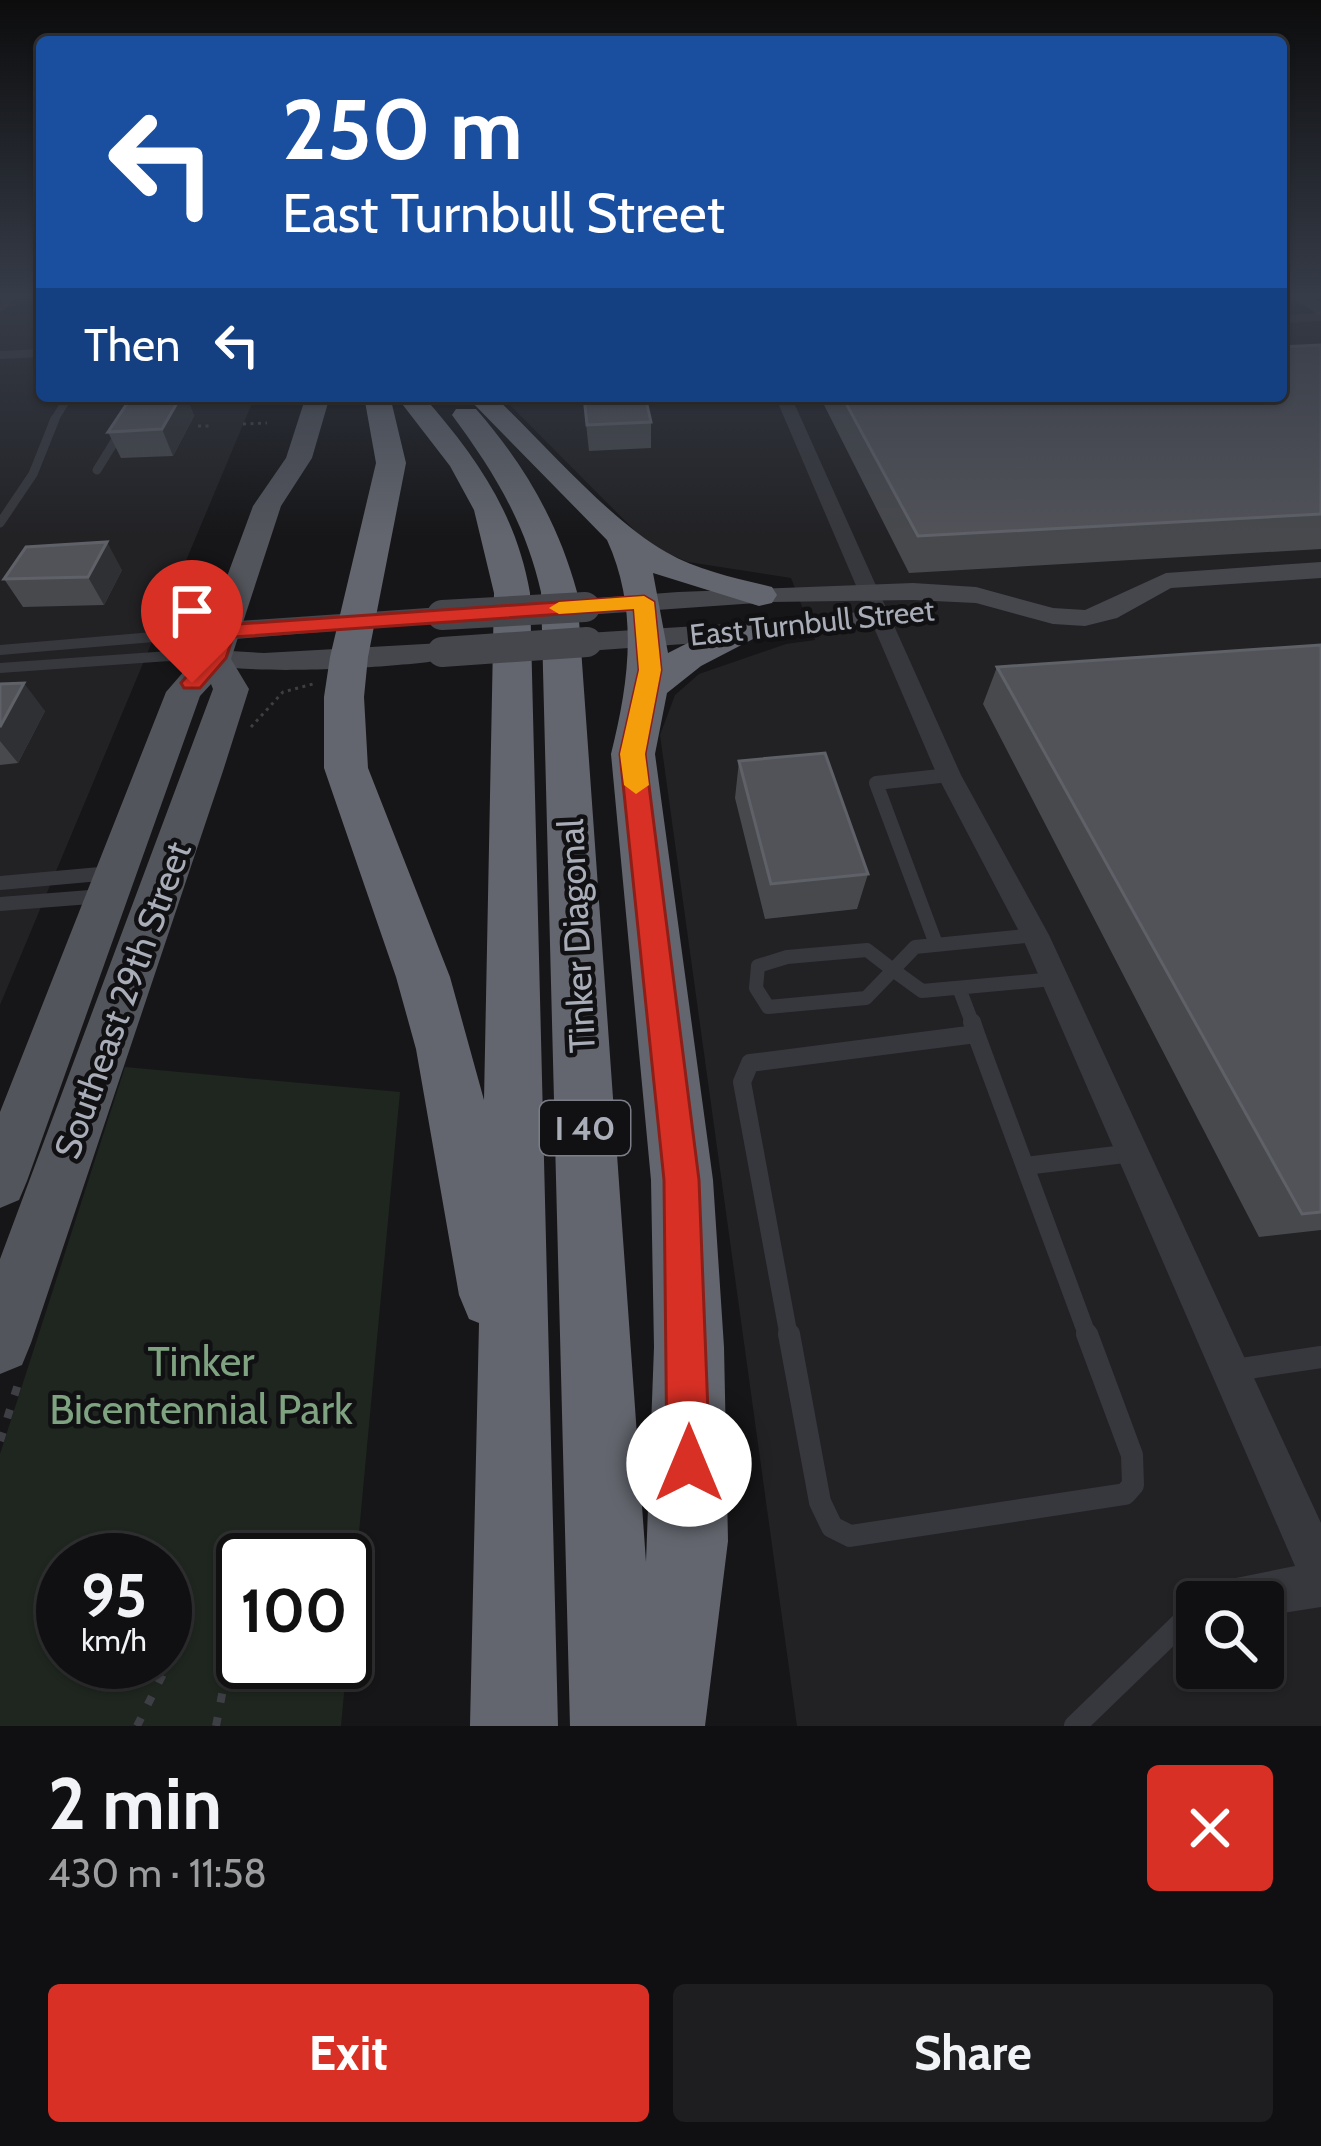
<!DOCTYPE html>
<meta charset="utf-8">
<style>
body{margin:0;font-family:Cabin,sans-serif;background:#1e1e20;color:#f1f3f6;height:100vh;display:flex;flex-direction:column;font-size:45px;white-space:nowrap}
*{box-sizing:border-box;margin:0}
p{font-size:39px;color:#9c9d9f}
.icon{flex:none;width:66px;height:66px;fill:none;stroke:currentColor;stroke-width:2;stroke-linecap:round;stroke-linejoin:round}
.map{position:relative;height:1726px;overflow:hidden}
.sheet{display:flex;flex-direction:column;background:#101012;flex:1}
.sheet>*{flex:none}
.guide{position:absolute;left:36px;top:36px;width:1251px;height:366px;border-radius:12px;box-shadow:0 3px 9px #0004,0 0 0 3px #303032;background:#1a4fa0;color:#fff;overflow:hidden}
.controls{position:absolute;left:1176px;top:1581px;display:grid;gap:24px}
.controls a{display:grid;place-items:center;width:108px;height:108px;border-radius:12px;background:#101012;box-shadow:0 3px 9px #0004,0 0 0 3px #303032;font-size:60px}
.speed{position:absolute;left:36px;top:1533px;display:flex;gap:24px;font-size:60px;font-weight:700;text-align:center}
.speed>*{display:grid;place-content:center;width:156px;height:156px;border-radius:50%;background:#101012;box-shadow:0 3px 9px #0004,0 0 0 3px #303032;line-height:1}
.speed small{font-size:30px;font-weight:400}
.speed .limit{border:6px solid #111;border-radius:18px;background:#fff;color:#111}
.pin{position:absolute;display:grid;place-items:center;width:102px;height:102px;color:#fff;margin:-123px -51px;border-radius:50% 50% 50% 0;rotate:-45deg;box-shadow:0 0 12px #0007}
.pin .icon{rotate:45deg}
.me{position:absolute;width:132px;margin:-66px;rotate:0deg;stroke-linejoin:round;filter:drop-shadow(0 0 9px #0008)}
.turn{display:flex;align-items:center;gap:42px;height:252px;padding:0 48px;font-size:54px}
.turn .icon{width:156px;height:156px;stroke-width:2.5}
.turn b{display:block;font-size:84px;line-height:102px}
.then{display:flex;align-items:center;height:114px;padding:0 48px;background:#0003;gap:24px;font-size:45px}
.round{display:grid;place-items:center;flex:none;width:126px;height:126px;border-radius:12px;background:#1e1e20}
.overview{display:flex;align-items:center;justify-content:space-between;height:204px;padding:0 48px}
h1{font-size:72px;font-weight:700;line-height:90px}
.cta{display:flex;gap:24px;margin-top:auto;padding:24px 48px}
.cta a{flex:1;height:138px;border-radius:12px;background:#d93025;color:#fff;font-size:48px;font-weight:700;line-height:138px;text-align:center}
.cta a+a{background:#1e1e20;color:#f1f3f6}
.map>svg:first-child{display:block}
</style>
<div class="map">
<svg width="1321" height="1726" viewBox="0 0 1321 1726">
<rect width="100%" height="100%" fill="#161618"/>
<path fill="#222225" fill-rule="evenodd" d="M 0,295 L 42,295 L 42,396 L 255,396 L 0,1005 Z
M 1281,295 L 1321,295 L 1321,1726 L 797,1726 L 660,735 L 675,695 L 699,674 L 786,644 L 815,640 L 791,578 L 688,562 L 650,546 L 501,396 L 1281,396 ZM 1197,1602 L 1263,1602 L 1263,1668 L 1197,1668 Z"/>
<path fill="#1e261f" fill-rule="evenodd" d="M 125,1067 L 400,1092 L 341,1726 L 0,1726 L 0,1454 ZM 63,1560 L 165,1560 L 165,1662 L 63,1662 ZM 243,1560 L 345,1560 L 345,1662 L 243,1662 Z"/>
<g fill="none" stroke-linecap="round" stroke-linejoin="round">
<path stroke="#3d3f44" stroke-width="3" stroke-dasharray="3 4.5" stroke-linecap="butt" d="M 243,424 L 267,423
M 198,426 L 211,426
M 182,578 L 194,577 L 198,567 L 205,567
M 251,727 L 283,692 L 313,684"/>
<path stroke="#3d3f44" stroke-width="8" stroke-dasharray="9 15" stroke-linecap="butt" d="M 0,1441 L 19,1381
M 113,1687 L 123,1662
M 137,1726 L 163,1674 L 163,1662
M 216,1726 L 234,1631 L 236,1564"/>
<path stroke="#37383d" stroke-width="8" d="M 0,308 L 13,295
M 1281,319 L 1321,317
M 0,355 L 42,353
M 172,401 L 239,396
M 53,422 L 69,396"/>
<path stroke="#37383d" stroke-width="9" d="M 97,470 L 121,431
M 0,523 L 33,474 L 55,419"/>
<path stroke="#37383d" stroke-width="10" d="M 0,650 L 224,631
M 0,668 L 169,656 L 210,658
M 928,777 L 949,775"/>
<path stroke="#37383d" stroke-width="14" d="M 0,883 L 111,873
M 0,904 L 103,896
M 936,944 L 876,783 L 949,775
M 867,950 L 893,970 L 866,998 L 768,1007 L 756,988 L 758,966 L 787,957 Z
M 893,970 L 922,991 L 1054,979
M 893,970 L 915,947 L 1035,935
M 959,988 L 973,1025"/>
<path stroke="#37383d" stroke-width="18" d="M 972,1022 L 976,1034
M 976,1034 L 1088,1337
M 1025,1166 L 1133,1153
M 789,1337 L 742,1082 L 750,1063 L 976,1034"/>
<path stroke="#37383d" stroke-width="22" d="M 789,1334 L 820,1502 L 832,1527 L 850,1536 L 1125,1494 L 1133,1485 L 1132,1455 L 1087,1334
M 1235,1370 L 1321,1357
M 1075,1726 L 1197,1608"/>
<path fill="#37383d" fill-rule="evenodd" d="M 630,396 L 622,401 L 537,405 L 529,400 L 535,396 Z
M 775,396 L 791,396 L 961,775 L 1049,935 L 1321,1523 L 1321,1607 L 1263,1616 L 1263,1602 L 1197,1602 L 1196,1618 L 1189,1602 L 1196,1586 L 1295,1566 L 1022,937 L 937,775 Z"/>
<path fill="#45474d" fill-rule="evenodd" d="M 1288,295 L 1308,295 L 1321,303 L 1321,316 Z
M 1321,562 L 1321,578 L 1171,588 L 1117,618 L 1085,626 L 1053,624 L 976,603 L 913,600 L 772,602 L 585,615 L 571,607 L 585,599 L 678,592 L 913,583 L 976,587 L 1053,608 L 1085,610 L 1166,573 Z
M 906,605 L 920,613 L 916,619 L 809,635 L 587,651 L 573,642 L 587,633 L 809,619 Z
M 442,607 L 452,609 L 456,615 L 452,621 L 224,640 L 210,631 L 224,622 Z
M 442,643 L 452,646 L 456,652 L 452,658 C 419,667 217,679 199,659 L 214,650 L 264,653 Z"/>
<path fill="#53555c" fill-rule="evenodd" d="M 306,396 L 330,396 L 312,458 L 281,506 L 231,659 L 249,689 L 223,771 L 31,1343 L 22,1365 L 0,1374 L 0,1259 L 213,689 L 211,684 L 200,696 L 27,1181 L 19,1200 L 0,1208 L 0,1112 L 166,692 L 198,655 L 253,506 L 286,458 Z"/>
<path fill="#63666e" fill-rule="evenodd" d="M 364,396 L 390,396 L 406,463 L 368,657 L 364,697 L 368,768 L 450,977 L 484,1100 L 494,593 L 474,510 L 450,466 L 396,396 L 423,396 C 476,456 516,513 530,593 L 558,1726 L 470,1726 L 479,1323 L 469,1319 L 459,1295 L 416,1049 L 396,977 L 324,768 L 324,697 L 330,657 L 376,463 Z
M 466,396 L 494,396 C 544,443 608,519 666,552 C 699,571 736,578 772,587 L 777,595 L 772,603 L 759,606 L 653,573 L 668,653 L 727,623 L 753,623 L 759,631 L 753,639 L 701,666 L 667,693 L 655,754 L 713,1180 L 724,1347 L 728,1541 L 705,1726 L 570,1726 L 541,592 C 525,522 494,472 452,415 L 456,409 L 476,409 C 524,464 558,522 577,592 L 646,1562 L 654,1347 L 651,1180 L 611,754 C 629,682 639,610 607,540 Z"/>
<path stroke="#45474d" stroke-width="30" d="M 442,615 L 585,607
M 442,652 L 587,642"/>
</g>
<path fill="#47494d" d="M 1321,345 L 1321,549 L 909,573 L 821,399 L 822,396 L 1281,396 Z
M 132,396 L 186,396 L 194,416 L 173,456 L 121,458 L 108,432 Z
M 583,396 L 651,422 L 651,448 L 589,451 Z
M 122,570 L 104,605 L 23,607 L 4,579 Z
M 1321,645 L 1321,1230 L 1259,1237 L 983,704 L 997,667 Z
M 0,684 L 45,711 L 18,763 L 0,765 Z
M 739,761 L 868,874 L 857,909 L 765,919 L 735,798 Z"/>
<path fill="#2f3033" d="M 181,396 L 186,396 L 194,416 L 173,456 L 162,429 Z
M 107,542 L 122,570 L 104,605 L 88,577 Z
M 24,683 L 45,711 L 18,763 L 0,741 L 0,727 Z"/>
<path fill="#525359" stroke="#5f6168" stroke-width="3" d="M 1321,345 L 1321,514 L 918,536 L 842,396 L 1281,396 L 1281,347 Z
M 132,396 L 181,396 L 162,429 L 108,432 Z
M 584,396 L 645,396 L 651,422 L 587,425 Z
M 107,542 L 88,577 L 4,579 L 26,547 Z
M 1321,645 L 1321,1212 L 1302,1214 L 997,667 Z
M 24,683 L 0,727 L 0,684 Z
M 825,753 L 868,874 L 771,884 L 739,761 Z"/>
<linearGradient id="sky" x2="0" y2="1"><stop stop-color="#0c0c0d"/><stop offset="0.55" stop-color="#363c48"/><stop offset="1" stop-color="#363c48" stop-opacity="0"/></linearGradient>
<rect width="1321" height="537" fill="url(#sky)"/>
<path fill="#d93025" stroke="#8d1f18" stroke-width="3" d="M 644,596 L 654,602 L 661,670 L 645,754 L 699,1180 L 710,1464 L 704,1479 L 689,1485 L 674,1479 L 667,1464 L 664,1180 L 620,754 L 639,670 L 634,609 L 233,637 L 226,658 L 200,688 L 184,688 L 181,683 L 204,656 L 216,627 L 224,625 Z"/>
<path fill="#f59e0b" d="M 644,596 L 654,602 L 661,670 L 645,754 L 649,785 L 636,794 L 624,785 L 620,754 L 639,670 L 634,609 L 559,614 L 549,608 L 559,602 Z"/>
<g text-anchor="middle" stroke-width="9" stroke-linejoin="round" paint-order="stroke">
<g font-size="30" fill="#a8adb8" stroke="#111113">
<text transform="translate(812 623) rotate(-6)" y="10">East Turnbull Street</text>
</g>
<rect fill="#111113" stroke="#7b7e86" stroke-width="3" x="540" y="1101" width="90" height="54" rx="9"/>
<g font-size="33" font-weight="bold" fill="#a8adb8">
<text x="585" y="1140">I 40</text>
</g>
<g font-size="36" fill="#a8adb8" stroke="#111113">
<text transform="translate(576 936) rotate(-93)" y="13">Tinker Diagonal</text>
<text transform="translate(122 1000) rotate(-70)" y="13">Southeast 29th Street</text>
</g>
<g font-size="42" fill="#7fa381" stroke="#111113">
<text x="201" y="1376">Tinker<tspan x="201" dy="48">Bicentennial Park</tspan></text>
</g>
</g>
</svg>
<div class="controls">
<a><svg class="icon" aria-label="search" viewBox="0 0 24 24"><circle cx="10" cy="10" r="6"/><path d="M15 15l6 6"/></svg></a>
</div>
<div class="speed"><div>95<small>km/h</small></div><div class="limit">100</div></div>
<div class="pin" style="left:192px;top:683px;background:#d93025"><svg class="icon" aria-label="arrive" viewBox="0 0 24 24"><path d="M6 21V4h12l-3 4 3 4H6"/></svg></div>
<svg class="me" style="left:689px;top:1464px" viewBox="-20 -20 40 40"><circle r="19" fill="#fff"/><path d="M0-13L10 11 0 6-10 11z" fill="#d93025"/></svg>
<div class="guide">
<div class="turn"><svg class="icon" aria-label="left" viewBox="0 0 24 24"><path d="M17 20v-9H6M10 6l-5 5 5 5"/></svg><div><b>250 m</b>East Turnbull Street</div></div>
<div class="then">Then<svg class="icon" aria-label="left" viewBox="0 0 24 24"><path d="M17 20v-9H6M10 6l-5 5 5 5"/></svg></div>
</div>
</div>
<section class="sheet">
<div class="overview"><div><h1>2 min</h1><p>430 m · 11:58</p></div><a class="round" style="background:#d93025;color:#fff"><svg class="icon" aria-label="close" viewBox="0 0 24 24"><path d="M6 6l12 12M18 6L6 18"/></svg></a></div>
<div class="cta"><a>Exit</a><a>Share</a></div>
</section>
